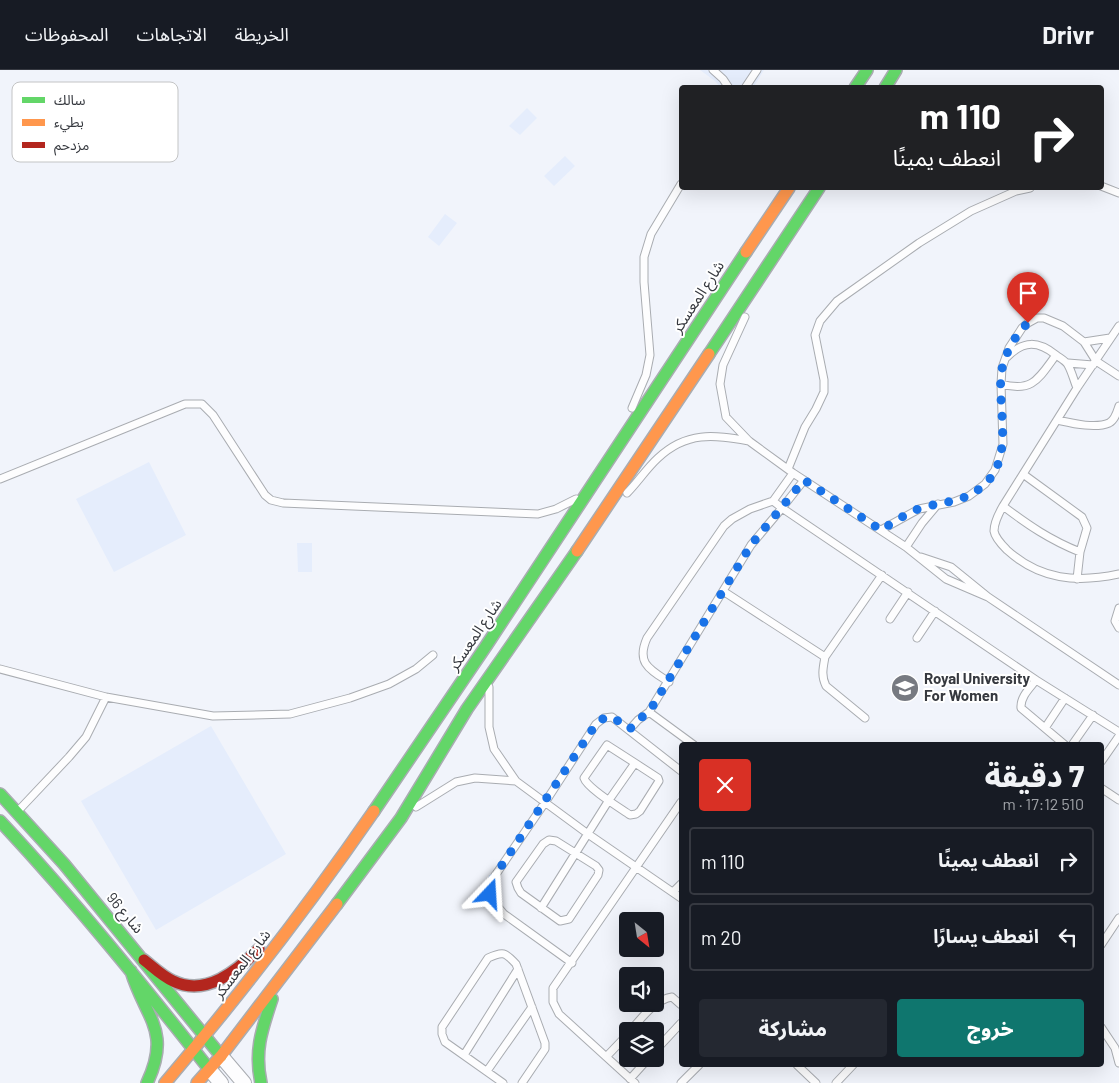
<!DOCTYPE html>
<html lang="ar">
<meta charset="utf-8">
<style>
body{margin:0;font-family:Barlow,"Noto Sans Arabic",sans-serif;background:#242831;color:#f1f3f6;direction:rtl;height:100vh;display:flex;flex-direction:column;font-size:19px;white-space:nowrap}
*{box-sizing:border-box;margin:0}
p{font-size:16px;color:#9ea1a6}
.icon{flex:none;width:28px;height:28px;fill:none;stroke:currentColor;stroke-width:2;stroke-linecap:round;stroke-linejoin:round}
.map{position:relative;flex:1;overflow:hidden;direction:ltr}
.details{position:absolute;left:679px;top:672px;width:425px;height:325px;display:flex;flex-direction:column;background:#171b24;border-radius:5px;box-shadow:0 5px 20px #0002;direction:rtl}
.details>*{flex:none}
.hud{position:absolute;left:679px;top:15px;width:425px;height:105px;border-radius:5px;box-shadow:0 5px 20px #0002;direction:rtl;background:#202124;color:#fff;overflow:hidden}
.needle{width:32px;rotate:150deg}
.controls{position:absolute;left:619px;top:842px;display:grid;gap:10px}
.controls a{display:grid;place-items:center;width:45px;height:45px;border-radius:5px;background:#171b24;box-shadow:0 5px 20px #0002;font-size:25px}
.pin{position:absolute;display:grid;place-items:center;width:42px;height:42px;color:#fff;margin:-51px -21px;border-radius:50% 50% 50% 0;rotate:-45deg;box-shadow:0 0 5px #0007}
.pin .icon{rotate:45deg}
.me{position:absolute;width:55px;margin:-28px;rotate:20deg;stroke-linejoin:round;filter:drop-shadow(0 0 4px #0008)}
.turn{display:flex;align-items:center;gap:18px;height:105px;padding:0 20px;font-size:22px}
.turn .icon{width:65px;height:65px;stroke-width:2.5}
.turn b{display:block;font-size:35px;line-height:42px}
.round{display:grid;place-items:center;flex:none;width:52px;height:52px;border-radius:5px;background:#242831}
.headline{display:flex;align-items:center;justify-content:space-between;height:85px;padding:0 20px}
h1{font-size:30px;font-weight:800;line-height:38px}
.action{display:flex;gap:10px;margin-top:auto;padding:10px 20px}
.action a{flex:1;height:58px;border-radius:5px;background:#0f766e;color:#fff;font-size:20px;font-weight:800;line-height:58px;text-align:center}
.action a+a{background:#242831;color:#f1f3f6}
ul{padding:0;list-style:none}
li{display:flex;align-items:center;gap:15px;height:68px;margin:0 10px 8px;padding:0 10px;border:2px solid #363941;border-radius:5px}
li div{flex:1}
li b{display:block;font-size:19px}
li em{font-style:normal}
header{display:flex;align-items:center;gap:30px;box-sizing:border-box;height:70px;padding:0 25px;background:#171b24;border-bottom:1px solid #363941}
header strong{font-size:24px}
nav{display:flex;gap:28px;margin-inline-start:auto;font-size:18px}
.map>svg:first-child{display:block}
</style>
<header>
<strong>Drivr</strong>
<nav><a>الخريطة</a><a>الاتجاهات</a><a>المحفوظات</a></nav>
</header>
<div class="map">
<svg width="1119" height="1013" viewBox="0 0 1119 1013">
<rect width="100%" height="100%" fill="#f1f4fb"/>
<path fill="#e5edfc" d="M 700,0 L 764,0 L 753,18 L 720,17 L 715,11 Z
M 527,38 L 537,48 L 520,65 L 509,56 Z
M 565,86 L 575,96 L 554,116 L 544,106 Z
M 445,144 L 457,153 L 439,176 L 428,167 Z
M 149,392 L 186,465 L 114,502 L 76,429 Z
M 297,473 L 312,473 L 312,502 L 298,502 Z
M 211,656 L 286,784 L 156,860 L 81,731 Z"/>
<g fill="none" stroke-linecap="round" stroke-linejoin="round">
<defs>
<path id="lane" d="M 713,0 L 723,9 L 729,18
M 745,18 L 757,0
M 1101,116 L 1119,123
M 745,247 L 723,295 L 720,314 L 726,347 L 749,371 L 793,403 L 906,477 L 946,509 L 988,527
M 1119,256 L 1077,318 L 1003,436 C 999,443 994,453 994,461 C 995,468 1002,475 1007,480 C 1040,510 1077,513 1119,504
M 1084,272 L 1110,268
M 1007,287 C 1024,270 1038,271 1056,285 C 1060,288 1066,291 1068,295 C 1072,302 1074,311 1077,318
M 1068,293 L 1093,295
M 1001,314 C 1033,323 1039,308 1056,285
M 632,338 L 646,305 L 650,285 L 644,212 L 644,187 L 651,164 L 681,114
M 1057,350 C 1071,353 1095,359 1109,353 C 1115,350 1117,342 1119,336
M 788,399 L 805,357 L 816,339 L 824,322 L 824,310 L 815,265 L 820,251 L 837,231 L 919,173 L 971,141 L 1016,121 L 1030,118
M 1023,404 L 1082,447 L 1087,458 L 1080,482 L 1077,509
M 0,409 L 185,334 L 202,334 L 213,345 L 265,425 L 271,430 L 283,433 L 538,444 L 556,439 L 576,429
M 804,410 L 782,438 L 1036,610
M 627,423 C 638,412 646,399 658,388 C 687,361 713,365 749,371
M 1003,436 C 1028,455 1050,470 1080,482
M 881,460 L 919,439 L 954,432 L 969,426 L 985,414 L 995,400 L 1003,374 L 1001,314 L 1002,298 L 1009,278 L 1022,258 L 1028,253 L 1037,248 L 1044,248 L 1063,256 L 1084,272 L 1096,291 L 1119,306
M 906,477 L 922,453 L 938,434
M 921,487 L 951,497 L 988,527 L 1119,615
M 723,521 L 825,587 C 823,598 821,606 826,616 L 865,648
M 1119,538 L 1115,551 L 1119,558
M 890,549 L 908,522
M 917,568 L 935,541
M 825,587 L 882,505
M 0,599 L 106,627 L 213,646 L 290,644 L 350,628 L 389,614 L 416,599 L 433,585
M 669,612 C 649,599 636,593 647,568 L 724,456 L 732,449 L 750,439 L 773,431 L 793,403
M 489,617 L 489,657 L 494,679 L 516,711 L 588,764 L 681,828
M 649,642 L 751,475 L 782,438 L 773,431
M 1045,658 L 1065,628
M 630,659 L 638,650 L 649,642 L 694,675
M 1065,675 L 1021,638 C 1020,627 1030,618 1036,610 L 1119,662
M 1072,675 L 1093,645
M 1101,692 L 1119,666
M 1101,718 L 1119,730
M 416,737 L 456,712 L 475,708 L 516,711
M 18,741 L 69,687 L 86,667 L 106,627
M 549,770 L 556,771 L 596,796 L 599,800 L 598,805 L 569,849 L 560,851 L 521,823 L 518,818 L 516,812 L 543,774 Z
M 673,822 L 681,814
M 541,838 L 609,730 L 635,693 L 658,708 L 659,711 L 640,741 L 636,744 L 630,745 C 620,738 587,718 584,708 L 607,675 L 635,693
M 1101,875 L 1119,848
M 572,893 L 504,844 C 495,834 490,826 490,813 L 546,731 L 596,654 L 604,648 L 612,647 L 681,701
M 1101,957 L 1115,978 L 1119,993
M 630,961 C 642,948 654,930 672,927 L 681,935
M 655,981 L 681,953
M 464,985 L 518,899
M 607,986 L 628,964
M 797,995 L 816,1013
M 487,1001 L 532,937
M 630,1009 L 648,989
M 503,1013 L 445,972 L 442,964 L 442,957 L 488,888 C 503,881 505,882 516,894 L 545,973 L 545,979 L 522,1013
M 635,1013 L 559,944 L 553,932 L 553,918 L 681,732
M 681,1013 L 699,995
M 836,1013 L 853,995"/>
<path id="street" d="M 221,986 L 244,1013
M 209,999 L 221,1013"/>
<path id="fast" d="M 855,18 L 867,0
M 885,18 L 896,0
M 709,284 L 819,118
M 0,724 L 64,794 L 221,986
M 374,741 L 486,576 L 746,182
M 0,751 C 74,830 142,914 209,999
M 337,834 L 401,748 L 467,639 L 577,481
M 131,901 C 145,948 172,960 147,1013
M 261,1013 C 254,981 262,959 272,929"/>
<path id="slow" d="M 746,182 L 789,118
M 577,481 L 709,284
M 165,1013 C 239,926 309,835 374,741
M 197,1013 L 221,986 L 337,834"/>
<path id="jam" d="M 144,890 C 153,897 162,906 173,911 C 206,927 237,901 259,879"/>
</defs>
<use href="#lane" stroke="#a9acb1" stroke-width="9"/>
<use href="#street" stroke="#a9acb1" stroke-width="16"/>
<use href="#fast" stroke="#a9acb1" stroke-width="14"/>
<use href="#slow" stroke="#a9acb1" stroke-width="14"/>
<use href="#jam" stroke="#a9acb1" stroke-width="14"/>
<use href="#lane" stroke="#fdfdfe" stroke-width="7"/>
<use href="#street" stroke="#fdfdfe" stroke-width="14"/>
<use href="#fast" stroke="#63d668" stroke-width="11"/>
<use href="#slow" stroke="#ff974d" stroke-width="11"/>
<use href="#jam" stroke="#b3261e" stroke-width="11"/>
</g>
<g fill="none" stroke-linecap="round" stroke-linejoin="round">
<path stroke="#1a73e8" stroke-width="9" stroke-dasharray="0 16.2" d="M 490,824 L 490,813 L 596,654 L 604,648 L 612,647 L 630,659 L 638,650 L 649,642 L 751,475 L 804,410 L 881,460 C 893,453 906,443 921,438 C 945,431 964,433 984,415 C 1014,388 998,340 1001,306 C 1002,289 1015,264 1028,253"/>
</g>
<defs>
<symbol id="university-disc" viewBox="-11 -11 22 22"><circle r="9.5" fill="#777a81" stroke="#fff"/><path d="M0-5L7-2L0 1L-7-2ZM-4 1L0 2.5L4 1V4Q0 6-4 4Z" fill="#fff"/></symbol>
</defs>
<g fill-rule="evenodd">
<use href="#university-disc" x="889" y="602" width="32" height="32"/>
</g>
<g text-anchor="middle" stroke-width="4" stroke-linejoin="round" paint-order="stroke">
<g font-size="15" fill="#36393f" stroke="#fff">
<text transform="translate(698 227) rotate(-57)" y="5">شارع المعسكر</text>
<text transform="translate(475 565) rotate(-56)" y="5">شارع المعسكر</text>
<text transform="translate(125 843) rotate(50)" y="5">شارع 96</text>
<text transform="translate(242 894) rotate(-52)" y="5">شارع المعسكر</text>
</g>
<g font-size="15" font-weight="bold" fill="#36393f" stroke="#fff" text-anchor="start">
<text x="924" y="614">Royal University<tspan x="924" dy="17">For Women</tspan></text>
</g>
</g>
<rect x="12" y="12" width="166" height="80" rx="8" fill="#fff" stroke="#c3c4c5" stroke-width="1"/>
<rect x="22" y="27" width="23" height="6" fill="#63d668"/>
<rect x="22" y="49" width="23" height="7" fill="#ff974d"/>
<rect x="22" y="72" width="23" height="6" fill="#b3261e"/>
<g font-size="14" fill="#36393f">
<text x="54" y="35">سالك</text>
<text x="54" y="57">بطيء</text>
<text x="54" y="80">مزدحم</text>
</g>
</svg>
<div class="controls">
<a><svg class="needle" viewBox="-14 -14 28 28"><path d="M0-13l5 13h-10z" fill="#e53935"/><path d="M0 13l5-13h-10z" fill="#9ea1a6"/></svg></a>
<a><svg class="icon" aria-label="sound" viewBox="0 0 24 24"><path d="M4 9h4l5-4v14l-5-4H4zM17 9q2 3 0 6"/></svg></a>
<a><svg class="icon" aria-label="layers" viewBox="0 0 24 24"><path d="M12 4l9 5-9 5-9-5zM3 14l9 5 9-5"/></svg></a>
</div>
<div class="pin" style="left:1028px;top:253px;background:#d93025"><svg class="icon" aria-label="arrive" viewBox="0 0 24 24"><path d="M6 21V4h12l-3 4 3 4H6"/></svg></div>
<svg class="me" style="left:490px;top:824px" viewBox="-20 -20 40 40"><path d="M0-17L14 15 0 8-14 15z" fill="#1a73e8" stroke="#fff" stroke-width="4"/></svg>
<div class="hud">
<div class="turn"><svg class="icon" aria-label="right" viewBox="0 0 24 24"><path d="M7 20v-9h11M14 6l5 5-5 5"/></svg><div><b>110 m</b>انعطف يمينًا</div></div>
</div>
<section class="details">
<div class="headline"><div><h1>7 دقيقة</h1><p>510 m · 17:12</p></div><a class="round" style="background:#d93025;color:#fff"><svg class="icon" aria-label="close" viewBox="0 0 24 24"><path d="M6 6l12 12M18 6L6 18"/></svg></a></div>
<ul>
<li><svg class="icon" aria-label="right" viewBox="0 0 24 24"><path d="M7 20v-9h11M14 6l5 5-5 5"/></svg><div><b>انعطف يمينًا</b></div><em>110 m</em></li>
<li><svg class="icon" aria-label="left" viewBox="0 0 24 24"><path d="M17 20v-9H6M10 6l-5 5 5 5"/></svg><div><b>انعطف يسارًا</b></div><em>20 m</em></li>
</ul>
<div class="action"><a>خروج</a><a>مشاركة</a></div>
</section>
</div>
